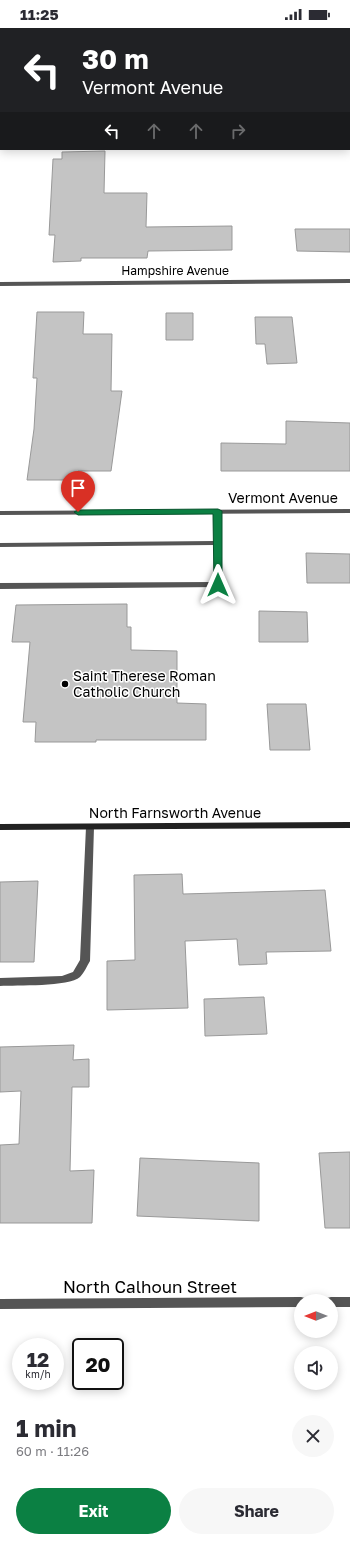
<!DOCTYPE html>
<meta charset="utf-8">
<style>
body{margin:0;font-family:"Golos Text",sans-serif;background:#f7f7f7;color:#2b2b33;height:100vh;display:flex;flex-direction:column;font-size:15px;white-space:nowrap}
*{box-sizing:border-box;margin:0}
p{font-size:13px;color:#7c7c81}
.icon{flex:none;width:22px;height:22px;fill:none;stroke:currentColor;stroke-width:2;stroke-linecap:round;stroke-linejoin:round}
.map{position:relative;height:1374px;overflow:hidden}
.panel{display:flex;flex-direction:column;background:#fff;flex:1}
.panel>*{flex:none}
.top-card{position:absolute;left:0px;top:0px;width:350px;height:122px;box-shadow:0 2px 10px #0003;background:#202124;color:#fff;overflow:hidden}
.needle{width:26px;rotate:270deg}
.controls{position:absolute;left:294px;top:1266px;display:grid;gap:8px}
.controls a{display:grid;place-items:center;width:44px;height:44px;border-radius:50%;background:#fff;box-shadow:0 2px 10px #0003;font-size:20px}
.speed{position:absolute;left:12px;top:1310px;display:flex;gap:8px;font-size:20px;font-weight:700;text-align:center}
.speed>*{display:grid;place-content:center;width:52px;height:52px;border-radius:50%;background:#fff;box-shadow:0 2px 10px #0003;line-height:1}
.speed small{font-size:10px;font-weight:400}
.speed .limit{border:2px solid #111;border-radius:6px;background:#fff;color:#111}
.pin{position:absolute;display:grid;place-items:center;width:34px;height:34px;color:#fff;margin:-41px -17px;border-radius:50% 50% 50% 0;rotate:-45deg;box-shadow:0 0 4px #0007}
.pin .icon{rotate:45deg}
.me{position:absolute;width:44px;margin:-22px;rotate:0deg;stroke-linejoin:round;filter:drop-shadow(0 0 3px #0008)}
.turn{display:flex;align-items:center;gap:14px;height:84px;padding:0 16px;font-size:18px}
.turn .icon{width:52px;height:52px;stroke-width:2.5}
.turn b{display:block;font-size:28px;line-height:34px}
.lanes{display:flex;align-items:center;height:38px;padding:0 16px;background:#0003;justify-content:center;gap:20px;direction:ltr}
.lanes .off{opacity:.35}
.round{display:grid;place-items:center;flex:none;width:42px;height:42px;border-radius:21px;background:#f7f7f7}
.headline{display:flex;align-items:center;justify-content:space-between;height:68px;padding:0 16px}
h1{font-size:24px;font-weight:700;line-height:30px}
.button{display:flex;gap:8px;margin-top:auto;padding:8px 16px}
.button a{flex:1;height:46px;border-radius:24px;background:#0b8043;color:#fff;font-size:16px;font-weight:700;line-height:46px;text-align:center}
.button a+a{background:#f7f7f7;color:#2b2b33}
.status{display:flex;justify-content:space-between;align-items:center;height:28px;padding:0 20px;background:#fff;direction:ltr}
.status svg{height:11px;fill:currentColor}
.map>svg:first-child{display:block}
</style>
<div class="status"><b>11:25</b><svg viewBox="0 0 49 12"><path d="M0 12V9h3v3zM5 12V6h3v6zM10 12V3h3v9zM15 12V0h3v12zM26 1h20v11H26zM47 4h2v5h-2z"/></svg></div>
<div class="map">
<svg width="350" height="1374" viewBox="0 0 350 1374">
<rect width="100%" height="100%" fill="#fff"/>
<path fill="#c4c4c4" stroke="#999" d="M 105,123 L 104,165 L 147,165 L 146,199 L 232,198 L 232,222 L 148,223 L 147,230 L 81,230 L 81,233 L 53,234 L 55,207 L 49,207 L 53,131 L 62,131 L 62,124 Z
M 295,201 L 350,201 L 350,224 L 297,223 Z
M 37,284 L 84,284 L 83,306 L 112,306 L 111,363 L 122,363 L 111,443 L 78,443 L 77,452 L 27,452 L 34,401 L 37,350 L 33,350 Z
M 166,285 L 193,285 L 193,312 L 166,312 Z
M 255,289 L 292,289 L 297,335 L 267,336 L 265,316 L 256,316 Z
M 286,393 L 350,395 L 350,443 L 221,443 L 221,415 L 286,416 Z
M 306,525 L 350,526 L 350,555 L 307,555 Z
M 127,576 L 127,599 L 131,599 L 131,622 L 177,623 L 177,675 L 206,676 L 206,712 L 96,712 L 96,714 L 35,714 L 36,694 L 23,694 L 30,614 L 12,614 L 16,577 Z
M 259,583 L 307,584 L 308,614 L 259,614 Z
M 267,676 L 306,676 L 310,722 L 270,722 Z
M 182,846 L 183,866 L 325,862 L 331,923 L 266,924 L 267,936 L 239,937 L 237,911 L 185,913 L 188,980 L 107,982 L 107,933 L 135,932 L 134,847 Z
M 38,853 L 34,934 L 0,934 L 0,854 Z
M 264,969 L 267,1006 L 205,1008 L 204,971 Z
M 74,1017 L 73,1032 L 89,1031 L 89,1059 L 72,1059 L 70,1143 L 94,1142 L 92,1195 L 0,1195 L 0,1117 L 19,1116 L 21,1063 L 0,1064 L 0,1019 Z
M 350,1124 L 350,1200 L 325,1200 L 319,1125 Z
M 140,1130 L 259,1135 L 259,1193 L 137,1188 Z"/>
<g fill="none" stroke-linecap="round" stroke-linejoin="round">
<path fill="#555" fill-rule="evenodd" d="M 214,481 L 217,481 L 221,483 L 222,557 L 221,559 L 0,561 L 0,555 L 214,554 L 214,517 L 0,519 L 0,515 L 214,513 L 213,483 Z
M 90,796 L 93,797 L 94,799 L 90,933 C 87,938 84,945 80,949 C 69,959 16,957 0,958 L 0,950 L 62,948 L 73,944 L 80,932 L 86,799 L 87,797 Z"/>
<path fill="#555" fill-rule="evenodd" d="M 0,85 L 1,85 L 1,89 L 0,89 Z
M 349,85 L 350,85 L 350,89 L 349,89 Z
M 350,251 L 350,255 L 0,258 L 0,254 Z
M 350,481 L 350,485 L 0,487 L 0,483 Z
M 301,1269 L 305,1270 L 306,1273 L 301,1273 L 301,1279 L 0,1281 L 0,1271 Z
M 331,1269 L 350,1269 L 350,1279 L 331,1279 L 331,1273 L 326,1273 L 327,1270 Z"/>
<path fill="#222" fill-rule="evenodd" d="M 3,0 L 7,0 L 7,1 L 3,1 Z
M 1,56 L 1,73 L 0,74 L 0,57 Z
M 350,794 L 350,800 L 0,802 L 0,796 Z"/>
</g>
<path fill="#0b8043" stroke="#07532c" d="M 218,481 L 222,483 L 222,557 L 218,560 L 214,557 L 213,486 L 78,487 L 74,484 L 78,482 Z"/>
<circle fill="#000" stroke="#fff" stroke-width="1.5" cx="65" cy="656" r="4"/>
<g text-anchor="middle" stroke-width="3" stroke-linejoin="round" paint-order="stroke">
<g font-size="12" fill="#000" stroke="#fff">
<text x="175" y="247">Hampshire Avenue</text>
</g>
<g font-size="14" fill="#000" stroke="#fff">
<text x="283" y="475">Vermont Avenue</text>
<text x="175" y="790">North Farnsworth Avenue</text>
</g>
<g font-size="14" fill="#000" stroke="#fff" text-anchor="start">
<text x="73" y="653">Saint Therese Roman<tspan x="73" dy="16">Catholic Church</tspan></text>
</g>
<g font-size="17" fill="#000" stroke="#fff">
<text x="150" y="1265">North Calhoun Street</text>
</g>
</g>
</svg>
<div class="controls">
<a><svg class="needle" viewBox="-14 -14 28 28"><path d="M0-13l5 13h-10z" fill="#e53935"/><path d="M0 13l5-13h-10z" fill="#7c7c81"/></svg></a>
<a><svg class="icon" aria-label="sound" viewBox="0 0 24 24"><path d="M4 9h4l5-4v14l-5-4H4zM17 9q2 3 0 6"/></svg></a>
</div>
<div class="speed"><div>12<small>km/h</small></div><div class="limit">20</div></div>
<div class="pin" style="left:78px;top:484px;background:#d93025"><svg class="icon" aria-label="arrive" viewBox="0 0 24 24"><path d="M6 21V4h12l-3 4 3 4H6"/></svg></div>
<svg class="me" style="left:218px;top:557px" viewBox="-20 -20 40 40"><path d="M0-17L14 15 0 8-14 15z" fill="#0b8043" stroke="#fff" stroke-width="4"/></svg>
<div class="top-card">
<div class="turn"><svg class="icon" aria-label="left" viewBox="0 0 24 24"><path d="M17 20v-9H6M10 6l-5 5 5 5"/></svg><div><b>30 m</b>Vermont Avenue</div></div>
<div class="lanes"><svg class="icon" aria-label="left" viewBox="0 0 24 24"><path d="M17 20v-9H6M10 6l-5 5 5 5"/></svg><svg class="icon off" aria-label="ahead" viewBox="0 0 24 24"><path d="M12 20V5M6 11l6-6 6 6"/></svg><svg class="icon off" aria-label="ahead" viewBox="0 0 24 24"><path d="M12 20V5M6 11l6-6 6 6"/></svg><svg class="icon off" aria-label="right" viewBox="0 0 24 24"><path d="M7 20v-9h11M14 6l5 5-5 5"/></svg></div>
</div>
</div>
<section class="panel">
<div class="headline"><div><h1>1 min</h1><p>60 m · 11:26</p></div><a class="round"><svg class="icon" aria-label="close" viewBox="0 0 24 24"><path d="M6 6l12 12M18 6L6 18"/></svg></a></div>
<div class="button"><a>Exit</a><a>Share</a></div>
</section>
